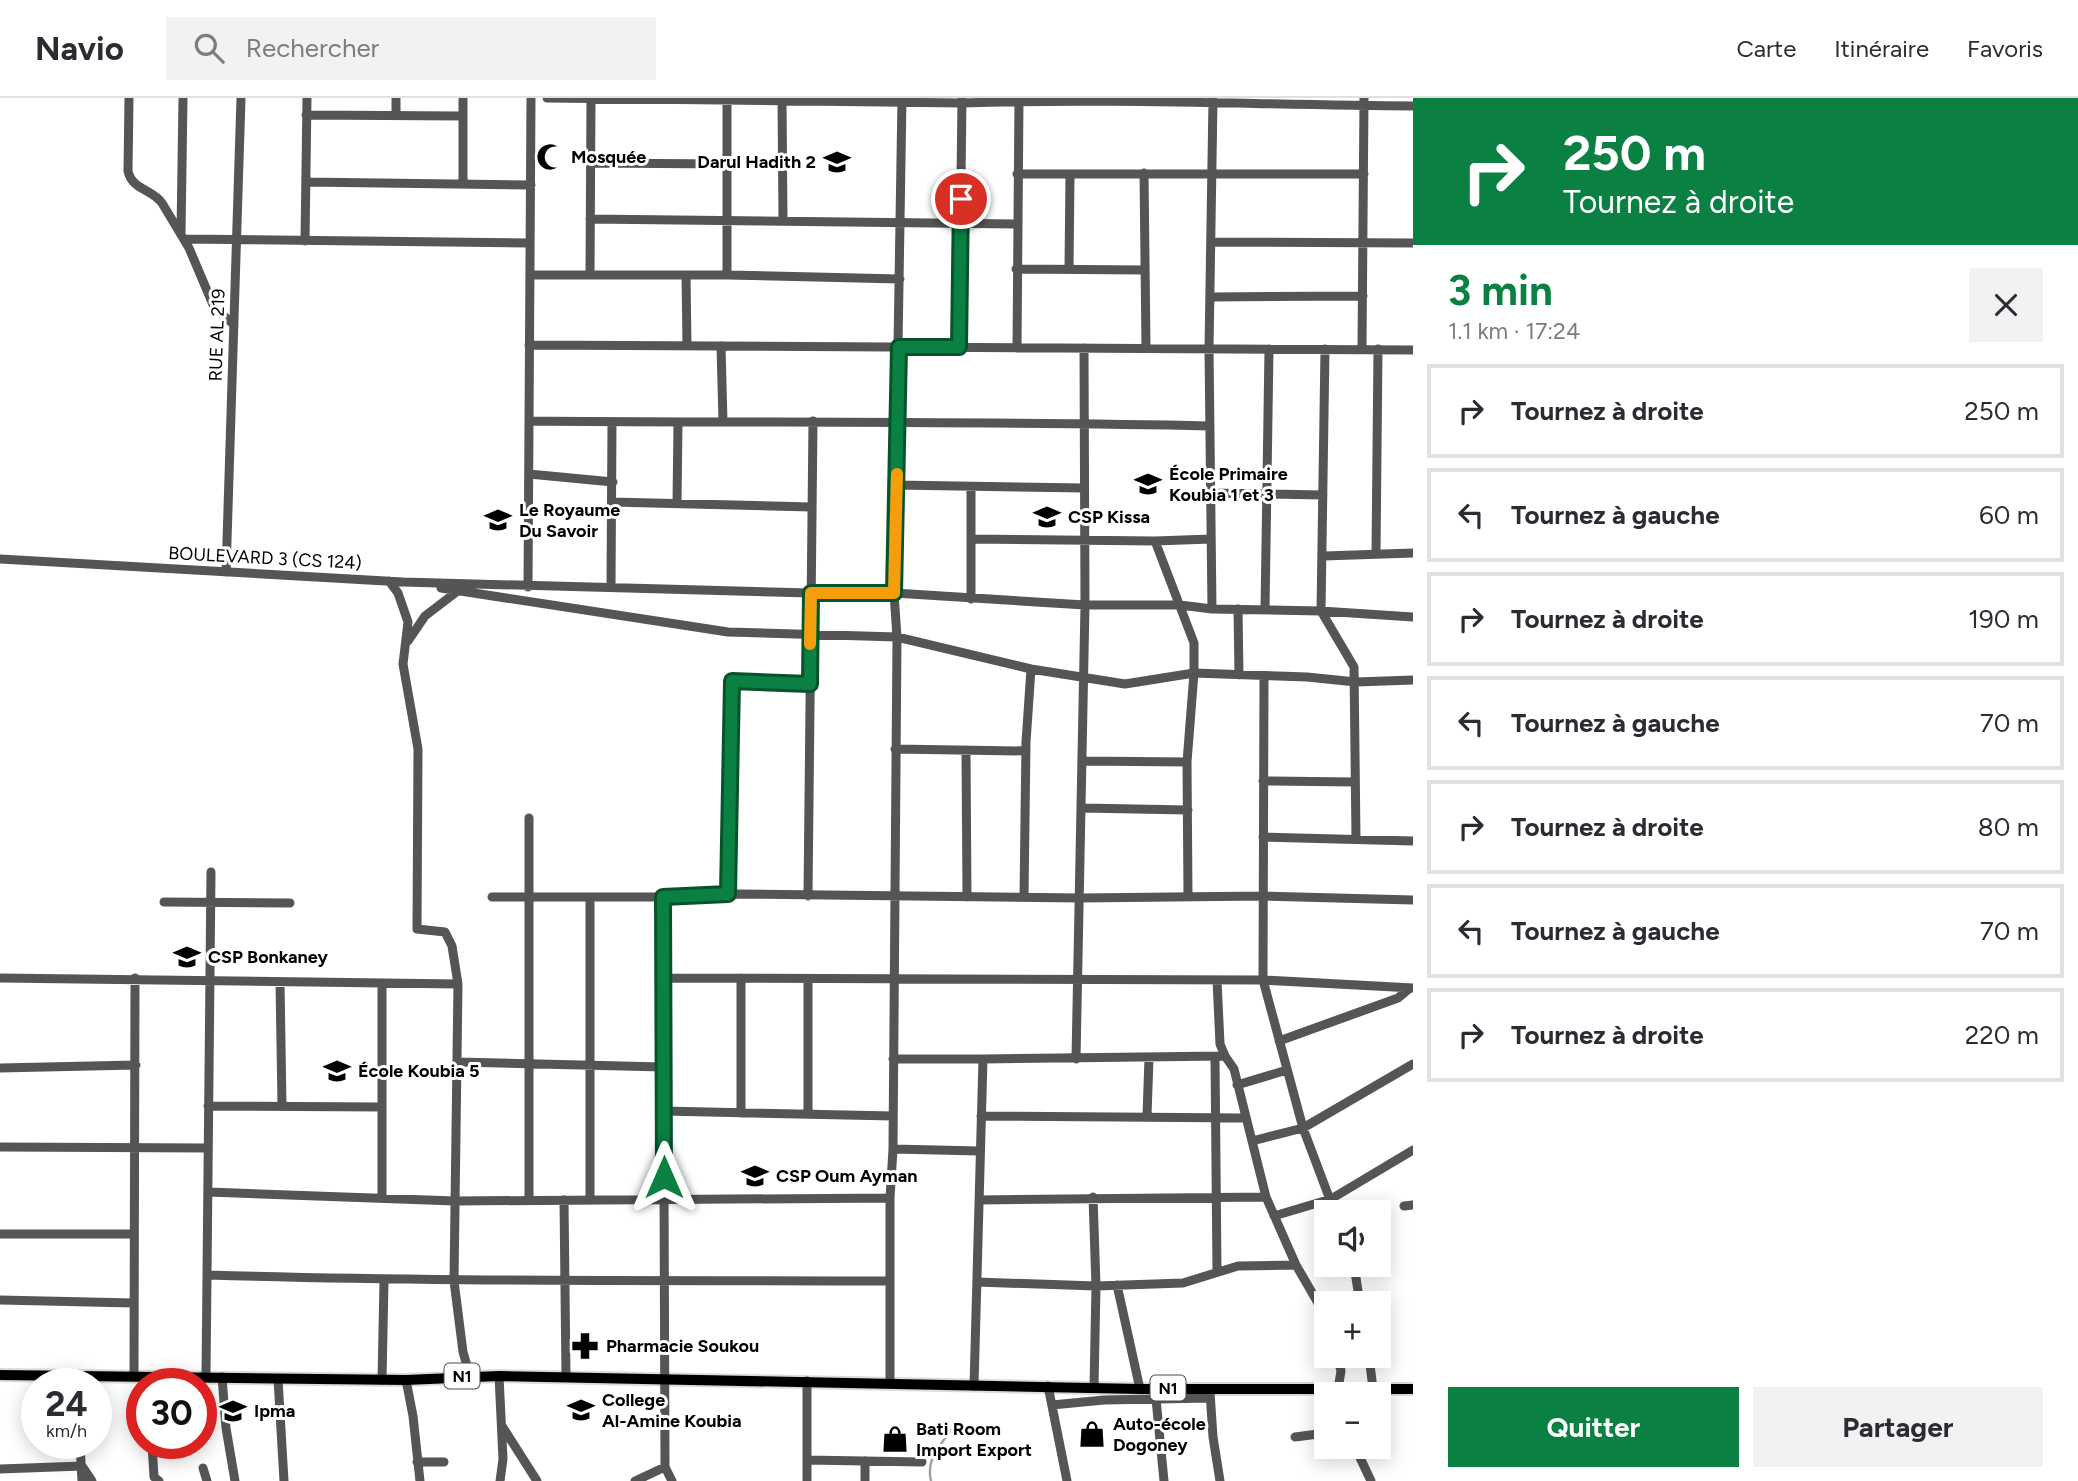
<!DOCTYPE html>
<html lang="fr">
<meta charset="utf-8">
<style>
body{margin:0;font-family:Figtree,sans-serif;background:#f2f2f3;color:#2b2b33;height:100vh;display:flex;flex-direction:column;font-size:26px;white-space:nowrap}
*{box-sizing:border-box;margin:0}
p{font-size:23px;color:#7c7c81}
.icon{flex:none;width:38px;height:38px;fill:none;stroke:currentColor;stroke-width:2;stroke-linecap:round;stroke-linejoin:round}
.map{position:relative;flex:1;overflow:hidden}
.sheet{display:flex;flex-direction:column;background:#fff;width:665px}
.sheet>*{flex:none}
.banner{background:#0b8043;color:#fff;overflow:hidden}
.buttons{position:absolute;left:1314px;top:1102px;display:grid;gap:14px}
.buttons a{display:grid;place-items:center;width:77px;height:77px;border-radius:0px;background:#fff;box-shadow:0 4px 18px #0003;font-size:35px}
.speed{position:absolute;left:21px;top:1270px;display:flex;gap:14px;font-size:35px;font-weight:700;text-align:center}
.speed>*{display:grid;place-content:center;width:91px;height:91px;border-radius:50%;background:#fff;box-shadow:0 4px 18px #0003;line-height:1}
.speed small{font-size:18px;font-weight:400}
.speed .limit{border:10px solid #d22;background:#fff;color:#111}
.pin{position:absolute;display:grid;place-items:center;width:60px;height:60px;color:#fff;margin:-30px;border:4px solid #fff;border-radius:50%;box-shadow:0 2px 7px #0007}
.me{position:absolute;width:77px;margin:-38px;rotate:0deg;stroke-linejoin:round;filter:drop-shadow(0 0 5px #0008)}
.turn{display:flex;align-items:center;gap:24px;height:147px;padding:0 35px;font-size:32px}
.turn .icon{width:91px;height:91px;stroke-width:2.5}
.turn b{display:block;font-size:49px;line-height:60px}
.round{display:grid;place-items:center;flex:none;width:74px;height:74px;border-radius:0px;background:#f2f2f3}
.overview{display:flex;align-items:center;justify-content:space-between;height:119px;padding:0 35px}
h1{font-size:42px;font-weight:700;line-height:52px;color:#0b8043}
.cta{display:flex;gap:14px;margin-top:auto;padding:14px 35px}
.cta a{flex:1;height:80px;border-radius:0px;background:#0b8043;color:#fff;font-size:28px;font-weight:700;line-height:80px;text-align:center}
.cta a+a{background:#f2f2f3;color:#2b2b33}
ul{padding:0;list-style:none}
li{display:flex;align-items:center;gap:21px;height:94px;margin:0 14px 10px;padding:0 21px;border:4px solid #e1e1e2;border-radius:0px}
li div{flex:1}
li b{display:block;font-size:26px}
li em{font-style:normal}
header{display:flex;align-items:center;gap:42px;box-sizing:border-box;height:98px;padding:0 35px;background:#fff;border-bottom:2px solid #e1e1e2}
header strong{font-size:33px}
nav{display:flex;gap:38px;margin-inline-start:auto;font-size:24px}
.search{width:490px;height:63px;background:#f2f2f3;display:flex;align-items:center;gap:18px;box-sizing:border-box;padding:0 24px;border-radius:0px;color:#7c7c81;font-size:26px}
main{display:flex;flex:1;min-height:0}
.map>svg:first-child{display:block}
</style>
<header>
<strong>Navio</strong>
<div class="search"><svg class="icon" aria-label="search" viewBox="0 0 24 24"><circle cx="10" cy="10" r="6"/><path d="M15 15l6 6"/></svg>Rechercher</div>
<nav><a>Carte</a><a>Itinéraire</a><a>Favoris</a></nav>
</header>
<main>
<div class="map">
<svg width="1413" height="1383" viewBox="0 0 1413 1383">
<rect width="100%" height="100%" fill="#fff"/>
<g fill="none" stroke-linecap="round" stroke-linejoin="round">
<path stroke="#a3a3a3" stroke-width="2.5" d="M 931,1383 C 925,1357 944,1346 956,1324"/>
<defs>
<path id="major" d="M 0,1277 L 406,1282 L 499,1278 L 1140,1291 L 1413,1291"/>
</defs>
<use href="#major" stroke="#dbdbdb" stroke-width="14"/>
<path stroke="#555" stroke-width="9" d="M 129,0 L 128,73 C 132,92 152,91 162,105 L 189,150 L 214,209 L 234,227
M 463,0 L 463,85
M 547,0 L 962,5 C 1112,0 1263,7 1413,8
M 727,0 L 727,177
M 782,0 L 783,123
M 396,16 L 396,0
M 306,17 L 462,18
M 590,65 L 727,66
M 1144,75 L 1146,250
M 1017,76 L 1364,76
M 306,84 L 531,87
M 590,121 L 1016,126
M 181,135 L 183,0
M 184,141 L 530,145
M 305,143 L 307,0
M 1211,144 L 1413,145
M 1016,171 L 1145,172
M 1069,171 L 1070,76
M 590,176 L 591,0
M 530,177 L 727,177 L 900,181
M 686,177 L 687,248
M 1211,199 L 1363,198
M 529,247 L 1413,252
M 721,248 L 723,324
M 959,249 L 962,0
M 1017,250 L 1019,0
M 1325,251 L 1321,513 L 1354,569 L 1356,741
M 1362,251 L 1364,0
M 529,323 C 756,325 982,323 1209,328
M 529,376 L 613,384
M 896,387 L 1084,390
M 971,389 L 971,501
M 1210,395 L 1323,397
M 612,404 L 811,409
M 677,405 L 678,325
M 972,441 L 1155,443 L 1211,441
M 1155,443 L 1194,545 L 1194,575 L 1187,664 L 1188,798
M 1376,456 L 1378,251
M 1324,458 L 1413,455
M 0,461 L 403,484 L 811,495 L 894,495 L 1085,507 L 1180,507 L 1212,511 L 1321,513 L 1413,519
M 226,474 L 241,0
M 389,483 L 398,495 L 408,524 L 403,566 L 418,651 L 417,831 L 445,834 L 452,848 L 458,886 L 454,1183 L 463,1254 L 470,1278
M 528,489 L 531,0
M 611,489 L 612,324
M 441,490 L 728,534 L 897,539 L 1031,571 L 1125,586 L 1194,575 L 1307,579 L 1356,584 L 1413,582
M 1212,511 L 1209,251 L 1213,2
M 1238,511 L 1239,577
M 1265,512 L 1269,251
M 408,543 L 425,518 L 459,492
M 1264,579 L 1263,882 L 1303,1030 L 1335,1115
M 895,651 L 1026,653
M 966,652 L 967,799
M 1083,663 L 1187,664
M 1263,683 L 1355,684
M 1082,710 L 1188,712
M 529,720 L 529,1102
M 1263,739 L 1413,743
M 728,796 L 732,583 L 810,586
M 808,798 L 813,323
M 492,799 L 663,799 L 738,796 L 1080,800 L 1264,798 L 1413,802
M 663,799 L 665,1369 L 672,1383
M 1024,799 L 1026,644 L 1031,571
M 164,804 L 290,805
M 0,880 L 458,886
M 663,880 L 1263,882 L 1413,890
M 741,880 L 741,1015
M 1217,882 L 1220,946 L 1225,958 L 1234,971 L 1266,1099 L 1296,1167 L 1318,1205 L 1326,1228
M 280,884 L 282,1008
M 382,886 L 382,1100
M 1279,943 L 1398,900 L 1410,890
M 1215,959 L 1217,1174
M 893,961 L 983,961 L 974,1288
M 983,961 L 1225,958
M 1076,961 L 1085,507 L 1084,250
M 458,964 L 663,969
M 0,970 L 136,967
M 1237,987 L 1287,972
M 208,1008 L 382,1009
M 663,1013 L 893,1018
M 808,1016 L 808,881
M 981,1018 L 1245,1020
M 1147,1018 L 1149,960
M 1252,1043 L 1303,1030 L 1413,966
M 0,1049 L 208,1050
M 893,1051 L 979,1053
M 208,1094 L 455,1103 L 890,1100
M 1093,1099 L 1096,1188 L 1094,1289
M 564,1102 L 566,1279
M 590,1102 L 590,799
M 979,1102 L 1266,1099
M 1404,1108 L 1413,1107
M 1274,1118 L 1331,1101 L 1413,1052
M 0,1136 L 134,1136
M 1354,1167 L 1360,1206
M 208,1177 C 435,1184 662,1182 890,1183
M 977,1184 L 1096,1188 L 1183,1185 L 1238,1168 L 1296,1167
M 1117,1187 L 1140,1291
M 0,1202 L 134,1205
M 1337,1258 L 1341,1273 L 1337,1297
M 1369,1258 L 1373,1291
M 134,1278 L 135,880
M 206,1278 L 211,774
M 499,1278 L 503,1361 L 500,1383
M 222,1279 L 226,1330 L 235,1383
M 278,1281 L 284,1383
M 382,1282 L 384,1183
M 406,1282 L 413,1318 L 420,1383
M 890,1284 L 890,1100 L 893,1051 L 897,539 L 894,495 L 902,0
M 1048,1288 L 1067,1383
M 1210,1294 L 1213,1339 L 1220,1383
M 1156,1301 L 1164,1383
M 1052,1307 L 1104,1302 L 1210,1300
M 502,1328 L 537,1383
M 1295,1339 L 1326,1335
M 80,1346 L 82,1383
M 152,1346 L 154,1379 L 159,1383
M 1355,1349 L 1371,1383
M 807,1362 L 922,1364
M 417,1364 L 444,1364
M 203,1370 L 207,1383
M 0,1371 L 82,1368 L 92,1383
M 635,1383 L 665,1369
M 807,1383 L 807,1283
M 865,1383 L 865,1363"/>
<use href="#major" stroke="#000" stroke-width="10"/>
</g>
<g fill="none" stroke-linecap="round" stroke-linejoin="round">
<defs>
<path id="route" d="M 664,1079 L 663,799 L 728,796 L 732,583 L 810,586 L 811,495 L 894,495 L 899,249 L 959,249 L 961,101"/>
</defs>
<use href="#route" stroke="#07532c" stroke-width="18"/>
<use href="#route" stroke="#0b8043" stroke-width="12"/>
<path stroke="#f59e0b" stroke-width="12" d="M 810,546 L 811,495 L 894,495 L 897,376"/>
</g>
<defs>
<symbol id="mosque-bare" viewBox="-9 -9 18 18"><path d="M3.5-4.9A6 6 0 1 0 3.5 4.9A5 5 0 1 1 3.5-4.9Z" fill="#000" stroke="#fff" stroke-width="2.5" paint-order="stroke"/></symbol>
<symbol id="school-bare" viewBox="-9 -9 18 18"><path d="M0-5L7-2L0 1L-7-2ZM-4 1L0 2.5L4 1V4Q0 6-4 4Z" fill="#000" stroke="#fff" stroke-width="2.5" paint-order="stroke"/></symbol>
<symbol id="pharmacy-bare" viewBox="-9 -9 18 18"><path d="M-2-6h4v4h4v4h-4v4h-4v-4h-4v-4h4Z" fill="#000" stroke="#fff" stroke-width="2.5" paint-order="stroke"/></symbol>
<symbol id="university-bare" viewBox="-9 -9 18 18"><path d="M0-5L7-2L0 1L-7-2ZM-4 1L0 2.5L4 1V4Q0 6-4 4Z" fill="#000" stroke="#fff" stroke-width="2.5" paint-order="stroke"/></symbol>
<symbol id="shop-bare" viewBox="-9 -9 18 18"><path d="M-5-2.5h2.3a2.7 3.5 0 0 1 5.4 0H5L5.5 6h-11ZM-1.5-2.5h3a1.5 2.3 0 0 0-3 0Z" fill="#000" stroke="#fff" stroke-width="2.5" paint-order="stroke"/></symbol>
</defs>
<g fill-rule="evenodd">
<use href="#mosque-bare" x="531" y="40" width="38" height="38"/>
<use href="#school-bare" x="818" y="45" width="38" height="38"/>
<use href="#school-bare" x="1129" y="367" width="38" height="38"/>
<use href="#school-bare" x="1028" y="400" width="38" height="38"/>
<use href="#school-bare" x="479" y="403" width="38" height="38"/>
<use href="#school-bare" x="168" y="840" width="38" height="38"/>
<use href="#school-bare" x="318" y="954" width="38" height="38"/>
<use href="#school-bare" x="736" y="1059" width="38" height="38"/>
<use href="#pharmacy-bare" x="566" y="1229" width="38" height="38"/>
<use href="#university-bare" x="562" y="1293" width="38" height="38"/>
<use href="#university-bare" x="214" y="1294" width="38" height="38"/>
<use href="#shop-bare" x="1073" y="1317" width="38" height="38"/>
<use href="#shop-bare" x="876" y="1322" width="38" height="38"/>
</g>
<g text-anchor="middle" stroke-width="6" stroke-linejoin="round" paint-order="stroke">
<g fill="#fff" stroke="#4c4c4c" stroke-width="2">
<rect x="444.5" y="1265.5" width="35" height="25" rx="5"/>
<rect x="1150.5" y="1277.5" width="35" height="25" rx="5"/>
</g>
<g font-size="16" font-weight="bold" fill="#000">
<text x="462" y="1284">N1</text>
<text x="1168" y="1296">N1</text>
</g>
<g font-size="18" font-weight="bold" fill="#000" stroke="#fff" text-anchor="start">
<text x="571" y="65">Mosquée</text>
<text x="816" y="70" text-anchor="end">Darul Hadith 2</text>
<text x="1169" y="382">École Primaire<tspan x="1169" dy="21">Koubia 1 et 3</tspan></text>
<text x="519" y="418">Le Royaume<tspan x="519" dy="21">Du Savoir</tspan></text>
<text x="1068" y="425">CSP Kissa</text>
<text x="208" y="865">CSP Bonkaney</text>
<text x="358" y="979">École Koubia 5</text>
<text x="776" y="1084">CSP Oum Ayman</text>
<text x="606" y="1254">Pharmacie Soukou</text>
<text x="602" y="1308">College<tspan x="602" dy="21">Al-Amine Koubia</tspan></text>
<text x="254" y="1319">Ipma</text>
<text x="1113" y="1332">Auto-école<tspan x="1113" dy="21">Dogoney</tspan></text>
<text x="916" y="1337">Bati Room<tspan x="916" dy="21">Import Export</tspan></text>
</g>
<g font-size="18" fill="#000" stroke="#fff">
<text transform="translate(217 237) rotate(-88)" y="6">RUE AL 219</text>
<text transform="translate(265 460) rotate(3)" y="6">BOULEVARD 3 (CS 124)</text>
</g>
</g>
</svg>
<div class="buttons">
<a><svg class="icon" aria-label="sound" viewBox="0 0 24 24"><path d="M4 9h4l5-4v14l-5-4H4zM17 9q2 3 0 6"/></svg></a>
<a>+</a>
<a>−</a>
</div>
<div class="speed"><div>24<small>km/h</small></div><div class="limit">30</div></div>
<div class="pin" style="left:961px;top:101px;background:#d93025"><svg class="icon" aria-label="arrive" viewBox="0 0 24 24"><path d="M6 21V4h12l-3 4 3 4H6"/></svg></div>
<svg class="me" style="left:664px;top:1079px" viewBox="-20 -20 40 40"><path d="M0-17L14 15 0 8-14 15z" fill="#0b8043" stroke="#fff" stroke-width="4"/></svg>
</div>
<section class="sheet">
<div class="banner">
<div class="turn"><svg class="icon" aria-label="right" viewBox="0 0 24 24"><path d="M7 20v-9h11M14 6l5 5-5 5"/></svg><div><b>250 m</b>Tournez à droite</div></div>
</div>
<div class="overview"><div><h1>3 min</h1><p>1.1 km · 17:24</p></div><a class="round"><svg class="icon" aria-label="close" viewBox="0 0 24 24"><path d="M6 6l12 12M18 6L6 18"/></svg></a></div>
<ul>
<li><svg class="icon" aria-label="right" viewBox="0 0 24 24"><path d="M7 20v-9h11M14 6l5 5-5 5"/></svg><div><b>Tournez à droite</b></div><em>250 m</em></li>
<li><svg class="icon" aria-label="left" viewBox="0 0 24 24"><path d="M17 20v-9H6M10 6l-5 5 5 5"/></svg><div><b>Tournez à gauche</b></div><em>60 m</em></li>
<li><svg class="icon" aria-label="right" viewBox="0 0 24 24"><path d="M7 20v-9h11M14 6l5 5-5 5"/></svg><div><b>Tournez à droite</b></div><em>190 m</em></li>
<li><svg class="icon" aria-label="left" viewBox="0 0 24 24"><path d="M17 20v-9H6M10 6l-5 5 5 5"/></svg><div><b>Tournez à gauche</b></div><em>70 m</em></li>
<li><svg class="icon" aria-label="right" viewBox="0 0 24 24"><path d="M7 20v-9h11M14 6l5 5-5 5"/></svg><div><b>Tournez à droite</b></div><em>80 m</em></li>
<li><svg class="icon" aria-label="left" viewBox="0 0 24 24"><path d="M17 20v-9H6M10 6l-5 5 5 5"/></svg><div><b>Tournez à gauche</b></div><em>70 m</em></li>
<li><svg class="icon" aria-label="right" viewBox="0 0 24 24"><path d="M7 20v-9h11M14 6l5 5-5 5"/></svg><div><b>Tournez à droite</b></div><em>220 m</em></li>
</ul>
<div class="cta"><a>Quitter</a><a>Partager</a></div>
</section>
</main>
